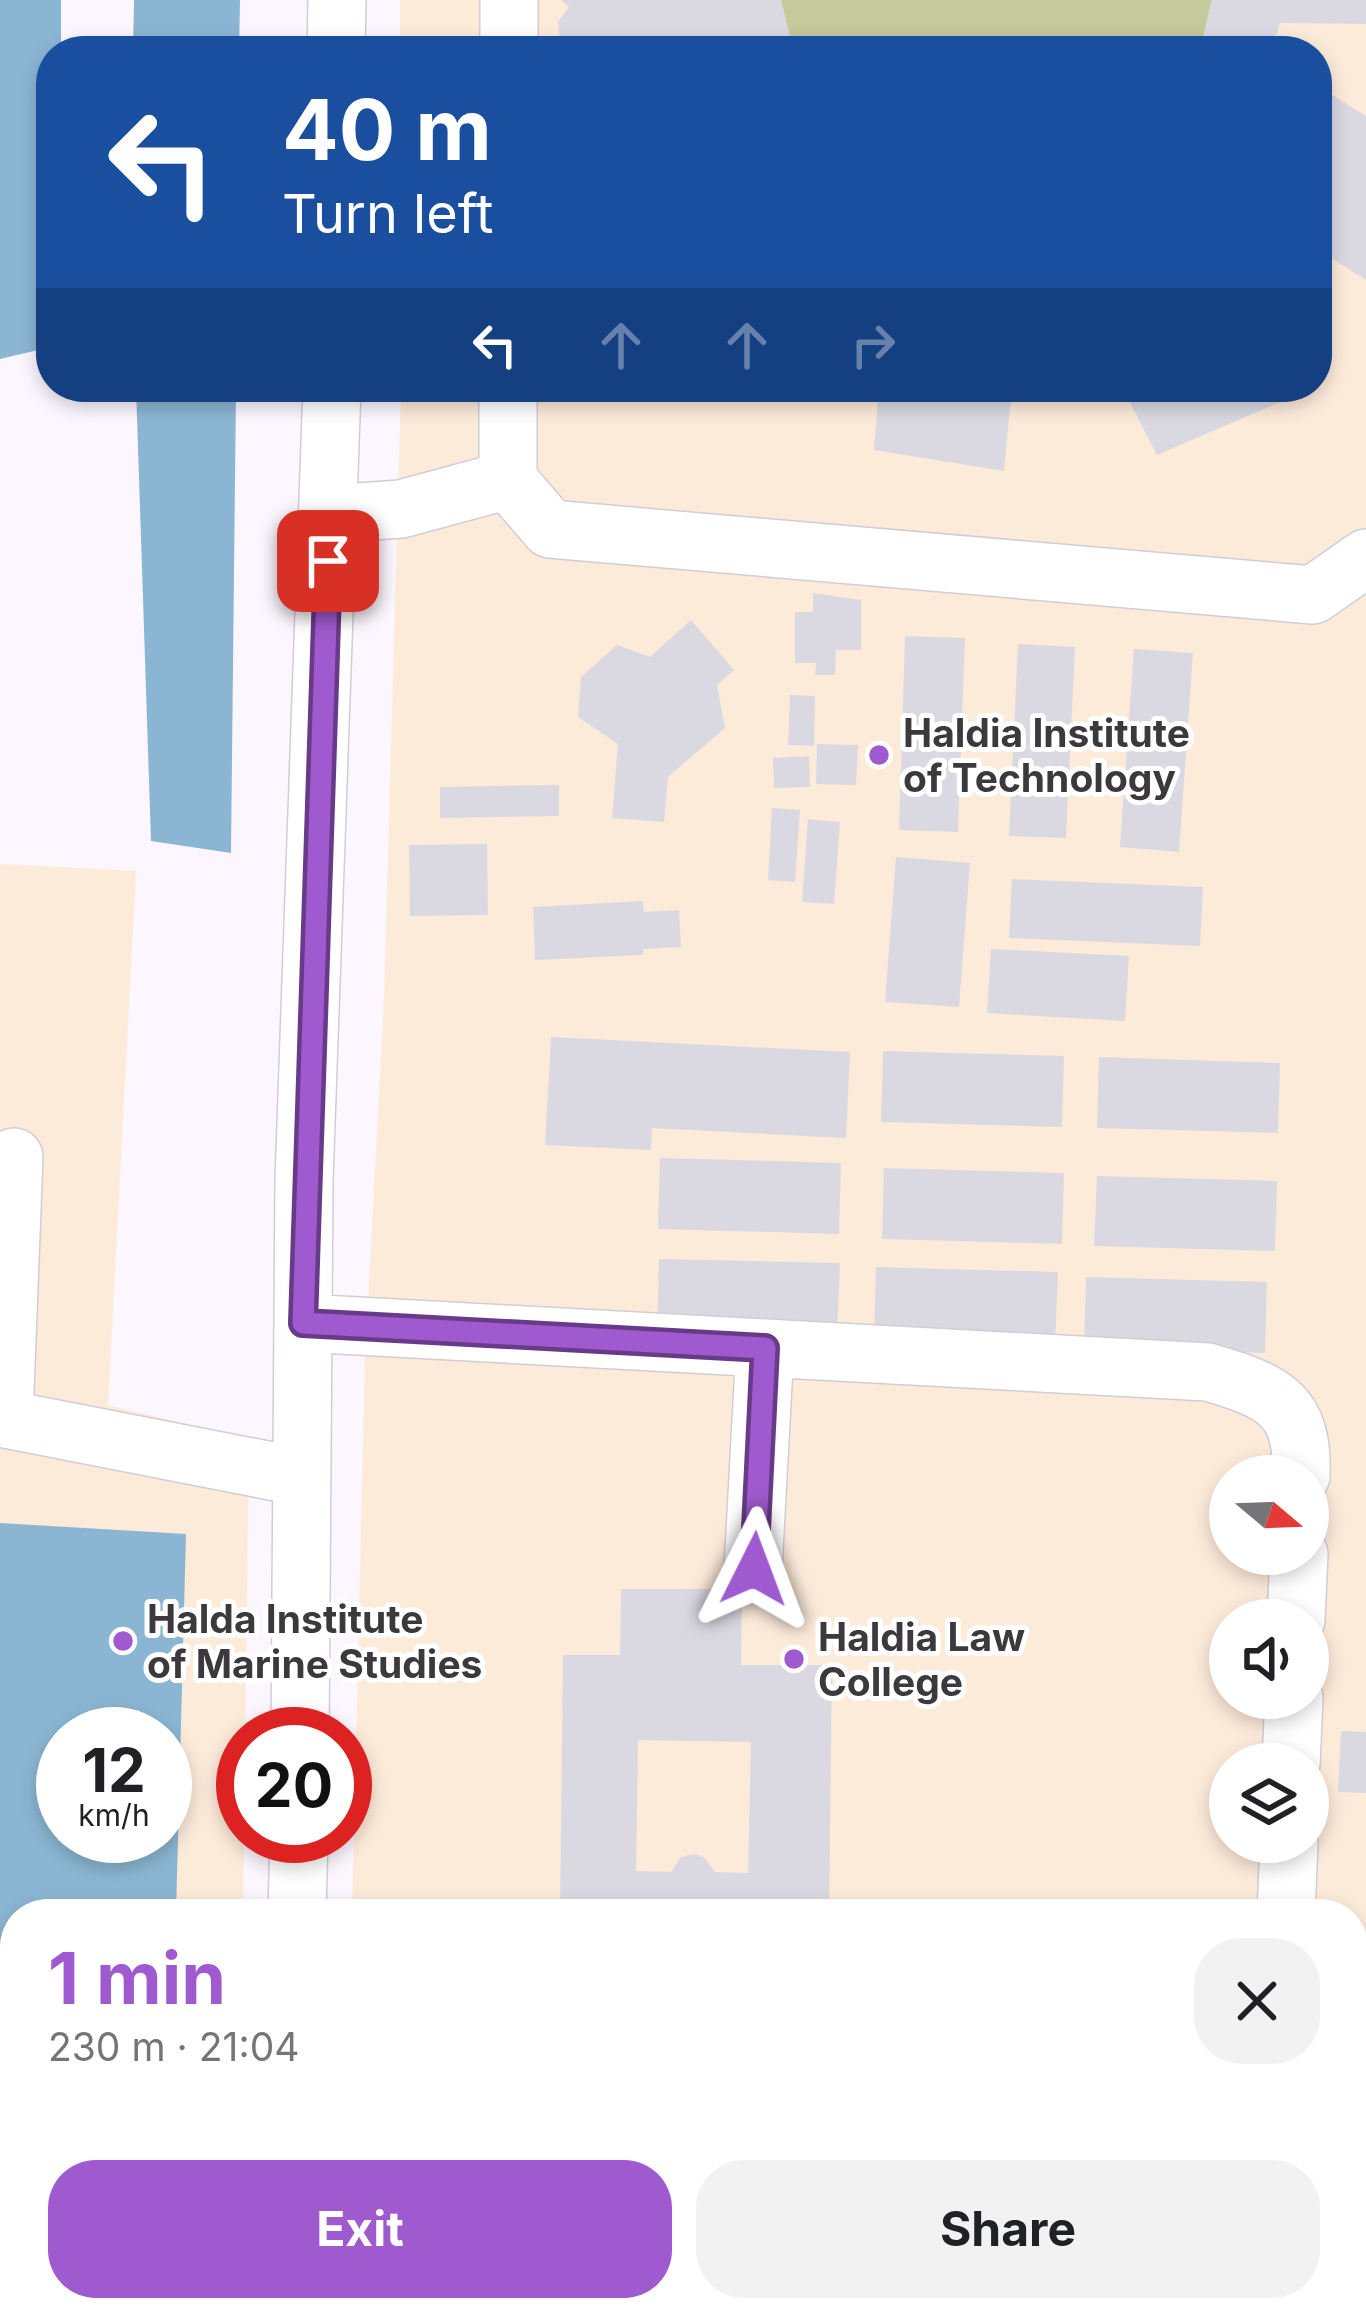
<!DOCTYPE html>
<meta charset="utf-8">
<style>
body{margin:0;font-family:Inter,sans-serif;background:#f2f2f2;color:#202124;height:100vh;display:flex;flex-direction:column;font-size:45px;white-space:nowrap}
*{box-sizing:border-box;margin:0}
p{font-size:39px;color:#757577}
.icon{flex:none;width:66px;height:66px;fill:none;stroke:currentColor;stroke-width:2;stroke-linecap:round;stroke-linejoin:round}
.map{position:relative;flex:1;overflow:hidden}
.panel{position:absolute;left:0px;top:1899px;width:1368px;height:423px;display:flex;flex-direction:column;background:#fff;border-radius:48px 48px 0 0;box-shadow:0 6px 18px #0003}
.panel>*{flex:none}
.hud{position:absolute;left:36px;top:36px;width:1296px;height:366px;border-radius:48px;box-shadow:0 6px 18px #0003;background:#1a4fa0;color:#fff;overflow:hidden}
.needle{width:78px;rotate:109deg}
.buttons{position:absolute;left:1209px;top:1455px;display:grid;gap:24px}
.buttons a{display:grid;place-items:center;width:120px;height:120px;border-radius:50%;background:#fff;box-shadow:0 6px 18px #0003;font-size:60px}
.speed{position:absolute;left:36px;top:1707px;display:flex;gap:24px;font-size:60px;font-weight:700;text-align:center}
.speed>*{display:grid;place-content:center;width:156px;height:156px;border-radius:50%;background:#fff;box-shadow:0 6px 18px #0003;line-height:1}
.speed small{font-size:30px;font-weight:400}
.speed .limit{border:18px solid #d22;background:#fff;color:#111}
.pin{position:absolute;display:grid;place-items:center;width:102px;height:102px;color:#fff;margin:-51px;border-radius:24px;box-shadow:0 6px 18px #0006}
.me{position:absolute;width:132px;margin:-66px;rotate:3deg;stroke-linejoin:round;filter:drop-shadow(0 0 9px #0008)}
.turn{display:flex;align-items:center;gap:42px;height:252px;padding:0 48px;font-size:54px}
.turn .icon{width:156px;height:156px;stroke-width:2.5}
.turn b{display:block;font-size:84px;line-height:102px}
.lanes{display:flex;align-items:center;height:114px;padding:0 48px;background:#0003;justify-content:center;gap:60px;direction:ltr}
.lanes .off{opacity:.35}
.round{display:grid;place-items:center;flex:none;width:126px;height:126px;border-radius:48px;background:#f2f2f2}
.headline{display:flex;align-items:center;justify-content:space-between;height:204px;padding:0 48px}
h1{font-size:72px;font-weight:700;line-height:90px;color:#a05acf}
.cta{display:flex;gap:24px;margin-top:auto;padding:24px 48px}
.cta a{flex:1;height:138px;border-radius:48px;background:#a05acf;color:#fff;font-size:48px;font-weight:700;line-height:138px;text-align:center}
.cta a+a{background:#f2f2f2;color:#202124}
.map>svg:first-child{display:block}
</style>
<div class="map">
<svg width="1366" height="2320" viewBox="0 0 1366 2320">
<rect width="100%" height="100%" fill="#fcf6fe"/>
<path fill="#fdebda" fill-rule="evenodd" d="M 400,0 L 1366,0 L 1366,2231 L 1353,2231 L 1353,1914 L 352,1914 L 365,1357 L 384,1001 L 401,387 L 1317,387 L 1317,51 L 400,51 ZM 1230,1476 L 1308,1476 L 1308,1554 L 1230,1554 ZM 1230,1620 L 1308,1620 L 1308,1698 L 1230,1698 ZM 1230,1764 L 1308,1764 L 1308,1842 L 1230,1842 Z
M 0,864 L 136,871 L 108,1405 L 249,1439 L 243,1914 L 15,1914 L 15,2234 L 0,2242 ZM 63,1734 L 165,1734 L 165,1836 L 63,1836 Z"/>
<path fill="#c5ca9c" d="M 781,0 L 1212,0 L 1200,51 L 793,51 Z"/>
<path fill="#8bb6d3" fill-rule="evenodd" d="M 0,0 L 61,0 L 61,51 L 51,51 L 51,347 L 0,359 Z
M 134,0 L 240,0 L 239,51 L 133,51 Z
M 136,387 L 236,387 L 231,853 L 151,841 Z
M 0,1523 L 186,1534 L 176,1914 L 15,1914 L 15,2161 L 0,2169 ZM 63,1734 L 165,1734 L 165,1836 L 63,1836 Z"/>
<path fill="#dad9e2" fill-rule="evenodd" d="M 561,0 L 781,0 L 793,51 L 586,50 L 560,40 L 558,22 L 569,7 Z
M 1212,0 L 1366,0 L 1366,24 L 1280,23 L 1270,51 L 1200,51 Z
M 1317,85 L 1366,116 L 1366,280 L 1317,249 Z
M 879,387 L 1012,387 L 1004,471 L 874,450 Z
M 1122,387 L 1273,387 L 1280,402 L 1157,455 Z
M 813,593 L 861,600 L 861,650 L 836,650 L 835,675 L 815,675 L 816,663 L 795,663 L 795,612 L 813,612 Z
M 691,620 L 734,670 L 717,685 L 725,728 L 668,777 L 664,822 L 612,818 L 618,744 L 578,717 L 581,677 L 617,645 L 650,657 Z
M 905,636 L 965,638 L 958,832 L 899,830 Z
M 1018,644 L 1075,647 L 1066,838 L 1009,836 Z
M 1134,649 L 1193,653 L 1179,852 L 1120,847 Z
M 790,695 L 815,696 L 814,746 L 788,745 Z
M 817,744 L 858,745 L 856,785 L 816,784 Z
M 809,756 L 810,787 L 774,788 L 773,758 Z
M 559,785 L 559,816 L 440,818 L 440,787 Z
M 772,808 L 800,810 L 795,882 L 768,880 Z
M 808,819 L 840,822 L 834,904 L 802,902 Z
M 487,844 L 488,915 L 410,916 L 409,845 Z
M 896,857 L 970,863 L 959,1007 L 885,1002 Z
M 1012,879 L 1203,887 L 1200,946 L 1009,938 Z
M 643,901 L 644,912 L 679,910 L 681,947 L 643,949 L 643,955 L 535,960 L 533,907 Z
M 991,949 L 1129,956 L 1125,1021 L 987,1013 Z
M 551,1037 L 850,1052 L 846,1138 L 652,1128 L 651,1150 L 545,1145 Z
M 883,1051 L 1064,1056 L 1062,1127 L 881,1122 Z
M 1099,1057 L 1280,1063 L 1278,1133 L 1097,1128 Z
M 660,1158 L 841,1163 L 839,1234 L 658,1229 Z
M 884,1168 L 1064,1173 L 1062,1244 L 882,1239 Z
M 1097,1176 L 1277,1181 L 1275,1251 L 1094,1246 Z
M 659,1259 L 840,1263 L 837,1334 L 657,1329 Z
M 876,1267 L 1058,1272 L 1055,1343 L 874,1338 Z
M 1086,1277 L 1267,1282 L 1265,1353 L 1084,1348 Z
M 621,1589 L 742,1589 L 741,1665 L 832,1665 L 829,1914 L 560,1914 L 563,1655 L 620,1655 ZM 638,1740 L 751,1742 L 748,1873 L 715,1872 L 704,1857 L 693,1854 L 681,1857 L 671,1872 L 636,1871 Z
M 1341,1731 L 1366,1732 L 1366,1793 L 1338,1792 Z"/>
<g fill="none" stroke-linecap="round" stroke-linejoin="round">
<defs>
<path id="minor" d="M 336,51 L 337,0
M 509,51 L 509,0
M 508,387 L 508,480 L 550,529 L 1313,595 L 1366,558
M 330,514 L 401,509 L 508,480
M 303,1323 L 1208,1372 C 1272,1391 1304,1403 1301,1476
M 0,1418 L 302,1477
M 4,1418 L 14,1157
M 753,1569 L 765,1348
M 1296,1620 L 1299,1554
M 300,1734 L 304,1180 L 332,387
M 1291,1764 L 1294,1698
M 297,1914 L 299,1836
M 1286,1914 L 1289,1842
M 1353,2265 L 1366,2266
M 269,2320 L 280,2307"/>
</defs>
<use href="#minor" stroke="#d2cdd5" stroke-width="60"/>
<use href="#minor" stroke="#fff" stroke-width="57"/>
</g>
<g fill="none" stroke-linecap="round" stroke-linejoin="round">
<defs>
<path id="route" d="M 328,561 L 303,1323 L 765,1348 L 754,1569"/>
</defs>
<use href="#route" stroke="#683a87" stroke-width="30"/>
<use href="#route" stroke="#a05acf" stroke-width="21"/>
</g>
<g fill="#a05acf" stroke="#fff" stroke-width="4.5">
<circle cx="879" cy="755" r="12"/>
<circle cx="123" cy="1641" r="12"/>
<circle cx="794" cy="1659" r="12"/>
</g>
<g text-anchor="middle" stroke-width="10" stroke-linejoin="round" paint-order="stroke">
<g font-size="39" font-weight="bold" fill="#3b393c" stroke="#fff" text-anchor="start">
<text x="903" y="747">Haldia Institute<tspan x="903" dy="45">of Technology</tspan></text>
<text x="147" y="1633">Halda Institute<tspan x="147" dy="45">of Marine Studies</tspan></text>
<text x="818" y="1651">Haldia Law<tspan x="818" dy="45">College</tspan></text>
</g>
</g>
</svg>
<div class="buttons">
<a><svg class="needle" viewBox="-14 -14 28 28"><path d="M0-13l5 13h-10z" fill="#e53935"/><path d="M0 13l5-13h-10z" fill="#757577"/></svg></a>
<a><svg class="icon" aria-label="sound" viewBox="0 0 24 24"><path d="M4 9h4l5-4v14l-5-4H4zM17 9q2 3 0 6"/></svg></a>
<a><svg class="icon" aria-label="layers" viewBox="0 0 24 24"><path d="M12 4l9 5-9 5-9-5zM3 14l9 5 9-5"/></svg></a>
</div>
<div class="speed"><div>12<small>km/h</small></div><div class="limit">20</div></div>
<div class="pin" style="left:328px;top:561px;background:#d93025"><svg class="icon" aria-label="arrive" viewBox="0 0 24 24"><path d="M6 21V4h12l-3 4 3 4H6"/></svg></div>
<svg class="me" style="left:754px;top:1569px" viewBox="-20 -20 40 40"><path d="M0-17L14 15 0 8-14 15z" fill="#a05acf" stroke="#fff" stroke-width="4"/></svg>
<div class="hud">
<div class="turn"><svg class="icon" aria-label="left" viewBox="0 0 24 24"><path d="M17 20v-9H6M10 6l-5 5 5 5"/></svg><div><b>40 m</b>Turn left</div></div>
<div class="lanes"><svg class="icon" aria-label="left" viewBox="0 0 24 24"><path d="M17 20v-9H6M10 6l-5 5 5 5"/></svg><svg class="icon off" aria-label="ahead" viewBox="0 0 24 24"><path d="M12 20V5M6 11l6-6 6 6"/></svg><svg class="icon off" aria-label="ahead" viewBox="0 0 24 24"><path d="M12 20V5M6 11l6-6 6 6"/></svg><svg class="icon off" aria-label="right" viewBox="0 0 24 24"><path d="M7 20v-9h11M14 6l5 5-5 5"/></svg></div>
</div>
<section class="panel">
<div class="headline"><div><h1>1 min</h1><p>230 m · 21:04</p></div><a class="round"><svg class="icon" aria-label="close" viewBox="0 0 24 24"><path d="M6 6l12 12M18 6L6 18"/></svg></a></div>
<div class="cta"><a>Exit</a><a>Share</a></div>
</section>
</div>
